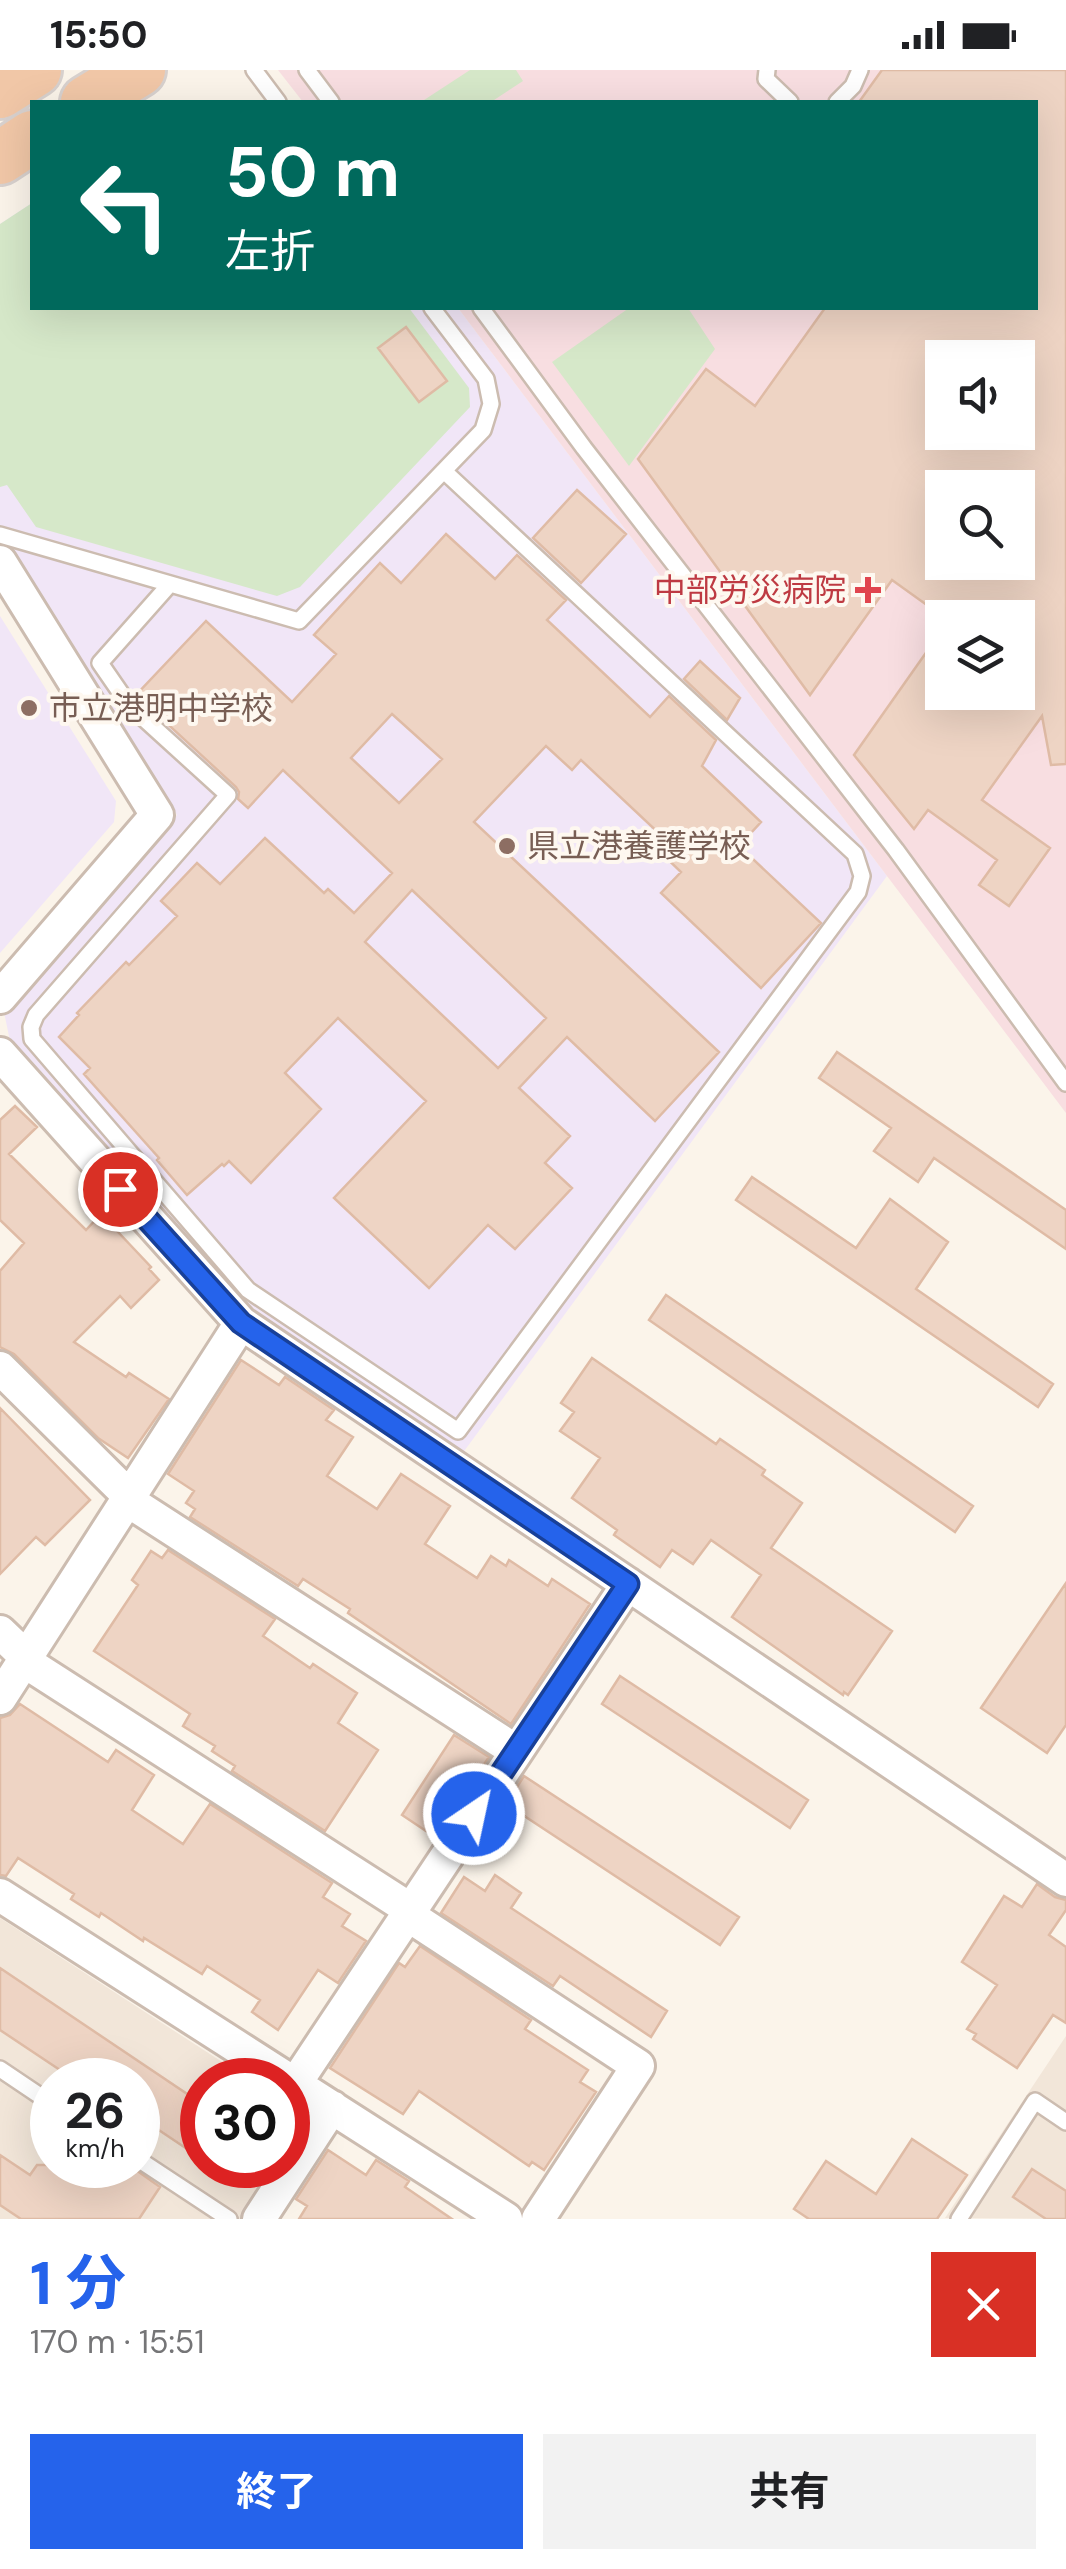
<!DOCTYPE html>
<html lang="ja">
<meta charset="utf-8">
<style>
body{margin:0;font-family:"DM Sans","Noto Sans JP",sans-serif;background:#f2f2f2;color:#202124;height:100vh;display:flex;flex-direction:column;font-size:38px;white-space:nowrap}
*{box-sizing:border-box;margin:0}
p{font-size:32px;color:#757577}
.icon{flex:none;width:55px;height:55px;fill:none;stroke:currentColor;stroke-width:2;stroke-linecap:round;stroke-linejoin:round}
.map{position:relative;height:2149px;overflow:hidden}
.details{display:flex;flex-direction:column;background:#fff;flex:1}
.details>*{flex:none}
.top-card{position:absolute;left:30px;top:30px;width:1008px;height:210px;border-radius:0px;box-shadow:0 10px 40px #0002;background:#00695c;color:#fff;overflow:hidden}
.buttons{position:absolute;left:925px;top:270px;display:grid;gap:20px}
.buttons a{display:grid;place-items:center;width:110px;height:110px;border-radius:0px;background:#fff;box-shadow:0 10px 40px #0002;font-size:50px}
.speed{position:absolute;left:30px;top:1988px;display:flex;gap:20px;font-size:50px;font-weight:700;text-align:center}
.speed>*{display:grid;place-content:center;width:130px;height:130px;border-radius:50%;background:#fff;box-shadow:0 10px 40px #0002;line-height:1}
.speed small{font-size:25px;font-weight:400}
.speed .limit{border:15px solid #d22;background:#fff;color:#111}
.pin{position:absolute;display:grid;place-items:center;width:85px;height:85px;color:#fff;margin:-42px;border:5px solid #fff;border-radius:50%;box-shadow:0 2px 10px #0007}
.me{position:absolute;width:110px;margin:-55px;rotate:34deg;stroke-linejoin:round;filter:drop-shadow(0 0 8px #0008)}
.turn{display:flex;align-items:center;gap:35px;height:210px;padding:0 30px;font-size:45px}
.turn .icon{width:130px;height:130px;stroke-width:2.5}
.turn b{display:block;font-size:70px;line-height:85px}
.round{display:grid;place-items:center;flex:none;width:105px;height:105px;border-radius:0px;background:#f2f2f2}
.headline{display:flex;align-items:center;justify-content:space-between;height:170px;padding:0 30px}
h1{font-size:60px;font-weight:700;line-height:75px;color:#2563eb}
.primary-button{display:flex;gap:20px;margin-top:auto;padding:20px 30px}
.primary-button a{flex:1;height:115px;border-radius:0px;background:#2563eb;color:#fff;font-size:40px;font-weight:700;line-height:115px;text-align:center}
.primary-button a+a{background:#f2f2f2;color:#202124}
.status{display:flex;justify-content:space-between;align-items:center;height:70px;padding:0 50px;background:#fff;direction:ltr}
.status svg{height:28px;fill:currentColor}
.map>svg:first-child{display:block}
</style>
<div class="status"><b>15:50</b><svg viewBox="0 0 49 12"><path d="M0 12V9h3v3zM5 12V6h3v6zM10 12V3h3v9zM15 12V0h3v12zM26 1h20v11H26zM47 4h2v5h-2z"/></svg></div>
<div class="map">
<svg width="1066" height="2149" viewBox="0 0 1066 2149">
<rect width="100%" height="100%" fill="#fbf4ea"/>
<path fill="#f2e6d9" fill-rule="evenodd" d="M 0,1848 L 250,2010 L 202,2010 L 202,2095 L 276,2095 L 241,2149 L 0,2149 ZM 52,2010 L 138,2010 L 138,2095 L 52,2095 Z
M 1066,1966 L 1066,2149 L 945,2148 Z"/>
<path fill="#f1e6f7" d="M 32,133 L 32,238 L 458,238 L 887,806 L 462,1384 L 235,1228 L 10,971 L 4,942 L 177,745 L 0,464 L 0,154 Z
M 0,546 L 116,731 L 114,752 L 0,883 Z"/>
<path fill="#f8dee1" fill-rule="evenodd" d="M 278,0 L 1066,0 L 1066,1043 L 458,238 L 1035,238 L 1035,32 L 303,32 ZM 942,288 L 1018,288 L 1018,362 L 942,362 ZM 942,418 L 1018,418 L 1018,492 L 942,492 ZM 942,548 L 1018,548 L 1018,622 L 942,622 Z"/>
<path fill="#d6e8c9" d="M 470,0 L 516,0 L 523,11 L 491,32 L 421,32 Z
M 32,133 L 32,238 L 409,238 L 469,318 L 470,337 L 300,517 L 277,526 L 36,457 L 7,415 L 0,417 L 0,154 Z
M 629,238 L 688,238 L 715,279 L 629,396 L 552,292 Z"/>
<path fill="#eed4c4" stroke="#dfbba5" stroke-width="2.5" fill-rule="evenodd" d="M 882,0 L 1066,0 L 1066,694 L 1051,695 L 1042,646 L 982,730 L 1050,778 L 1009,836 L 979,815 L 997,790 L 928,740 L 914,759 L 854,685 L 942,560 L 942,622 L 1018,622 L 1018,548 L 945,548 L 892,510 L 810,625 L 638,389 L 706,299 L 755,336 L 825,238 L 1035,238 L 1035,32 L 859,32 ZM 942,288 L 1018,288 L 1018,362 L 942,362 ZM 942,418 L 1018,418 L 1018,492 L 942,492 Z
M 406,257 L 447,311 L 419,332 L 378,278 Z
M 577,420 L 626,464 L 581,513 L 533,468 Z
M 446,464 L 495,509 L 517,485 L 566,530 L 547,550 L 650,647 L 669,626 L 716,670 L 702,696 L 761,752 L 739,776 L 821,853 L 761,918 L 661,823 L 681,802 L 655,777 L 664,768 L 581,690 L 572,700 L 546,676 L 474,752 L 719,982 L 655,1051 L 567,967 L 519,1018 L 570,1066 L 545,1093 L 572,1118 L 515,1179 L 488,1155 L 429,1218 L 334,1128 L 426,1031 L 338,948 L 285,1003 L 321,1039 L 251,1113 L 229,1091 L 224,1096 L 222,1094 L 187,1125 L 157,1090 L 159,1088 L 84,1004 L 90,998 L 59,967 L 79,945 L 77,943 L 126,892 L 129,895 L 177,846 L 161,831 L 197,793 L 220,814 L 265,768 L 324,823 L 328,819 L 354,843 L 392,803 L 283,700 L 248,738 L 238,729 L 239,722 L 236,717 L 136,625 L 206,551 L 292,632 L 336,584 L 314,565 L 380,493 L 401,513 ZM 392,644 L 442,689 L 399,733 L 351,688 ZM 412,820 L 546,948 L 498,998 L 365,872 Z
M 700,591 L 740,628 L 727,650 L 684,609 Z
M 837,982 L 1066,1140 L 1066,1179 L 934,1088 L 918,1112 L 874,1081 L 891,1058 L 819,1008 Z
M 15,1036 L 37,1057 L 9,1084 L 86,1160 L 101,1144 L 151,1197 L 149,1199 L 159,1210 L 131,1238 L 120,1226 L 74,1272 L 126,1307 L 129,1303 L 169,1329 L 128,1388 L 98,1368 L 14,1284 L 0,1277 L 0,1201 L 24,1173 L 0,1150 L 0,1050 Z
M 752,1107 L 856,1178 L 890,1129 L 948,1172 L 916,1219 L 1053,1314 L 1038,1337 L 736,1130 Z
M 666,1225 L 973,1436 L 955,1462 L 649,1250 Z
M 592,1288 L 716,1374 L 720,1369 L 765,1400 L 762,1405 L 802,1433 L 771,1478 L 892,1561 L 848,1625 L 844,1622 L 843,1625 L 732,1547 L 761,1505 L 711,1470 L 693,1494 L 672,1480 L 660,1497 L 614,1465 L 617,1460 L 572,1428 L 600,1388 L 560,1361 L 574,1342 L 561,1333 Z
M 241,1290 L 279,1315 L 285,1307 L 334,1340 L 326,1350 L 353,1367 L 327,1406 L 377,1439 L 401,1404 L 450,1436 L 425,1474 L 477,1508 L 491,1486 L 506,1496 L 509,1490 L 548,1516 L 552,1509 L 590,1534 L 511,1654 L 348,1543 L 350,1539 L 303,1509 L 298,1516 L 190,1447 L 195,1439 L 186,1433 L 194,1421 L 168,1404 Z
M 0,1338 L 90,1430 L 45,1475 L 36,1467 L 0,1504 Z
M 168,1480 L 275,1549 L 263,1566 L 310,1598 L 313,1594 L 357,1623 L 338,1653 L 378,1680 L 325,1761 L 232,1701 L 235,1696 L 212,1681 L 215,1676 L 183,1656 L 190,1644 L 94,1581 L 138,1515 L 132,1510 L 151,1481 L 162,1488 Z
M 1066,1513 L 1066,1655 L 1047,1683 L 981,1638 Z
M 620,1606 L 808,1730 L 790,1758 L 602,1634 Z
M 20,1634 L 108,1692 L 116,1680 L 154,1705 L 132,1740 L 183,1774 L 210,1734 L 332,1813 L 323,1827 L 350,1844 L 342,1856 L 366,1871 L 338,1913 L 318,1900 L 278,1960 L 252,1942 L 260,1930 L 207,1896 L 202,1904 L 144,1868 L 143,1871 L 101,1843 L 99,1847 L 71,1829 L 74,1824 L 18,1788 L 6,1806 L 0,1805 L 0,1648 L 10,1645 Z
M 454,1665 L 489,1687 L 435,1767 L 402,1745 Z
M 524,1706 L 739,1847 L 720,1875 L 506,1734 Z
M 495,1805 L 521,1823 L 511,1838 L 667,1941 L 651,1967 L 560,1906 L 553,1916 L 441,1843 L 464,1807 L 485,1821 Z
M 1037,1814 L 1055,1827 L 1066,1830 L 1066,1840 L 1049,1865 L 1066,1877 L 1066,1953 L 1053,1945 L 1017,1998 L 973,1969 L 976,1964 L 967,1959 L 997,1915 L 962,1892 L 1004,1826 L 1022,1837 Z
M 420,1876 L 531,1950 L 525,1959 L 588,2000 L 580,2012 L 596,2022 L 544,2100 L 532,2092 L 529,2096 L 419,2021 L 403,2044 L 330,1998 L 399,1893 L 405,1897 Z
M 0,1898 L 202,2034 L 202,2089 L 138,2046 L 138,2010 L 75,2010 L 0,1960 Z
M 912,2069 L 967,2105 L 937,2149 L 809,2149 L 794,2139 L 826,2091 L 876,2124 Z
M 328,2080 L 366,2105 L 376,2090 L 409,2111 L 405,2117 L 452,2149 L 299,2149 L 307,2136 L 296,2129 Z
M 0,2085 L 30,2105 L 37,2095 L 129,2095 L 160,2117 L 139,2149 L 21,2149 L 0,2135 Z
M 1032,2099 L 1066,2121 L 1066,2149 L 1046,2149 L 1013,2127 Z"/>
<g fill="none" stroke-linecap="round" stroke-linejoin="round">
<defs>
<path id="service" d="M 254,0 L 278,32
M 307,0 L 331,32
M 767,0 L 766,9 L 790,32
M 837,32 L 853,16 L 860,0
M 481,238 L 584,378 L 896,780 L 1066,1013
M 0,465 L 299,551 L 483,360 L 491,334 L 486,309 L 432,238
M 170,514 L 100,593 L 129,635 L 228,725 L 36,945 L 31,957 L 32,969 L 248,1220 L 458,1361 L 858,822 L 862,806 L 855,784 L 444,401
M 0,1999 L 52,2034
M 138,2089 L 229,2149
M 959,2149 L 1035,2031 L 1066,2052"/>
<path id="minor" d="M 0,492 L 157,745 L 0,927
M 0,984 L 241,1253 L 1066,1810
M 0,1298 L 129,1426
M 127,1430 L 516,1681
M 0,1562 L 26,1587
M 24,1591 L 411,1840
M 0,1628 L 241,1253
M 0,1825 L 506,2149
M 408,1845 L 638,1996 L 538,2149
M 295,2014 L 628,1514
M 259,2149 L 332,2037"/>
<path id="trunk" d="M 0,22 L 35,0
M 87,32 L 139,0
M 0,88 L 32,67"/>
</defs>
<use href="#service" stroke="#ccbcb0" stroke-width="20"/>
<use href="#minor" stroke="#ccbcb0" stroke-width="38"/>
<use href="#trunk" stroke="#d8d1ce" stroke-width="58"/>
<use href="#service" stroke="#fff" stroke-width="15"/>
<use href="#minor" stroke="#fff" stroke-width="32"/>
<use href="#trunk" stroke="#f1c7a7" stroke-width="52"/>
</g>
<g fill="none" stroke-linecap="round" stroke-linejoin="round">
<defs>
<path id="route" d="M 120,1119 L 241,1253 L 628,1514 L 474,1744"/>
</defs>
<use href="#route" stroke="#184099" stroke-width="25"/>
<use href="#route" stroke="#2563eb" stroke-width="18"/>
</g>
<path fill="#e0444e" stroke="#fef8f0" stroke-width="4" d="M863 505h10v10h10v10h-10v10h-10v-10h-10v-10h10z"/>
<g fill="#8d6e63" stroke="#fef8f0" stroke-width="4">
<circle cx="29" cy="638" r="10"/>
<circle cx="507" cy="776" r="10"/>
</g>
<g text-anchor="middle" stroke-width="8" stroke-linejoin="round" paint-order="stroke">
<g font-size="32" fill="#be3a42" stroke="#fef8f0" text-anchor="end">
<text x="846" y="531">中部労災病院</text>
</g>
<g font-size="32" fill="#785e54" stroke="#fef8f0" text-anchor="start">
<text x="49" y="649">市立港明中学校</text>
<text x="527" y="787">県立港養護学校</text>
</g>
</g>
</svg>
<div class="buttons">
<a><svg class="icon" aria-label="sound" viewBox="0 0 24 24"><path d="M4 9h4l5-4v14l-5-4H4zM17 9q2 3 0 6"/></svg></a>
<a><svg class="icon" aria-label="search" viewBox="0 0 24 24"><circle cx="10" cy="10" r="6"/><path d="M15 15l6 6"/></svg></a>
<a><svg class="icon" aria-label="layers" viewBox="0 0 24 24"><path d="M12 4l9 5-9 5-9-5zM3 14l9 5 9-5"/></svg></a>
</div>
<div class="speed"><div>26<small>km/h</small></div><div class="limit">30</div></div>
<div class="pin" style="left:120px;top:1119px;background:#d93025"><svg class="icon" aria-label="arrive" viewBox="0 0 24 24"><path d="M6 21V4h12l-3 4 3 4H6"/></svg></div>
<svg class="me" style="left:474px;top:1744px" viewBox="-20 -20 40 40"><circle r="17" fill="#2563eb" stroke="#fff" stroke-width="3"/><path d="M0-11L8 9 0 5-8 9z" fill="#fff"/></svg>
<div class="top-card">
<div class="turn"><svg class="icon" aria-label="left" viewBox="0 0 24 24"><path d="M17 20v-9H6M10 6l-5 5 5 5"/></svg><div><b>50 m</b>左折</div></div>
</div>
</div>
<section class="details">
<div class="headline"><div><h1>1 分</h1><p>170 m · 15:51</p></div><a class="round" style="background:#d93025;color:#fff"><svg class="icon" aria-label="close" viewBox="0 0 24 24"><path d="M6 6l12 12M18 6L6 18"/></svg></a></div>
<div class="primary-button"><a>終了</a><a>共有</a></div>
</section>
